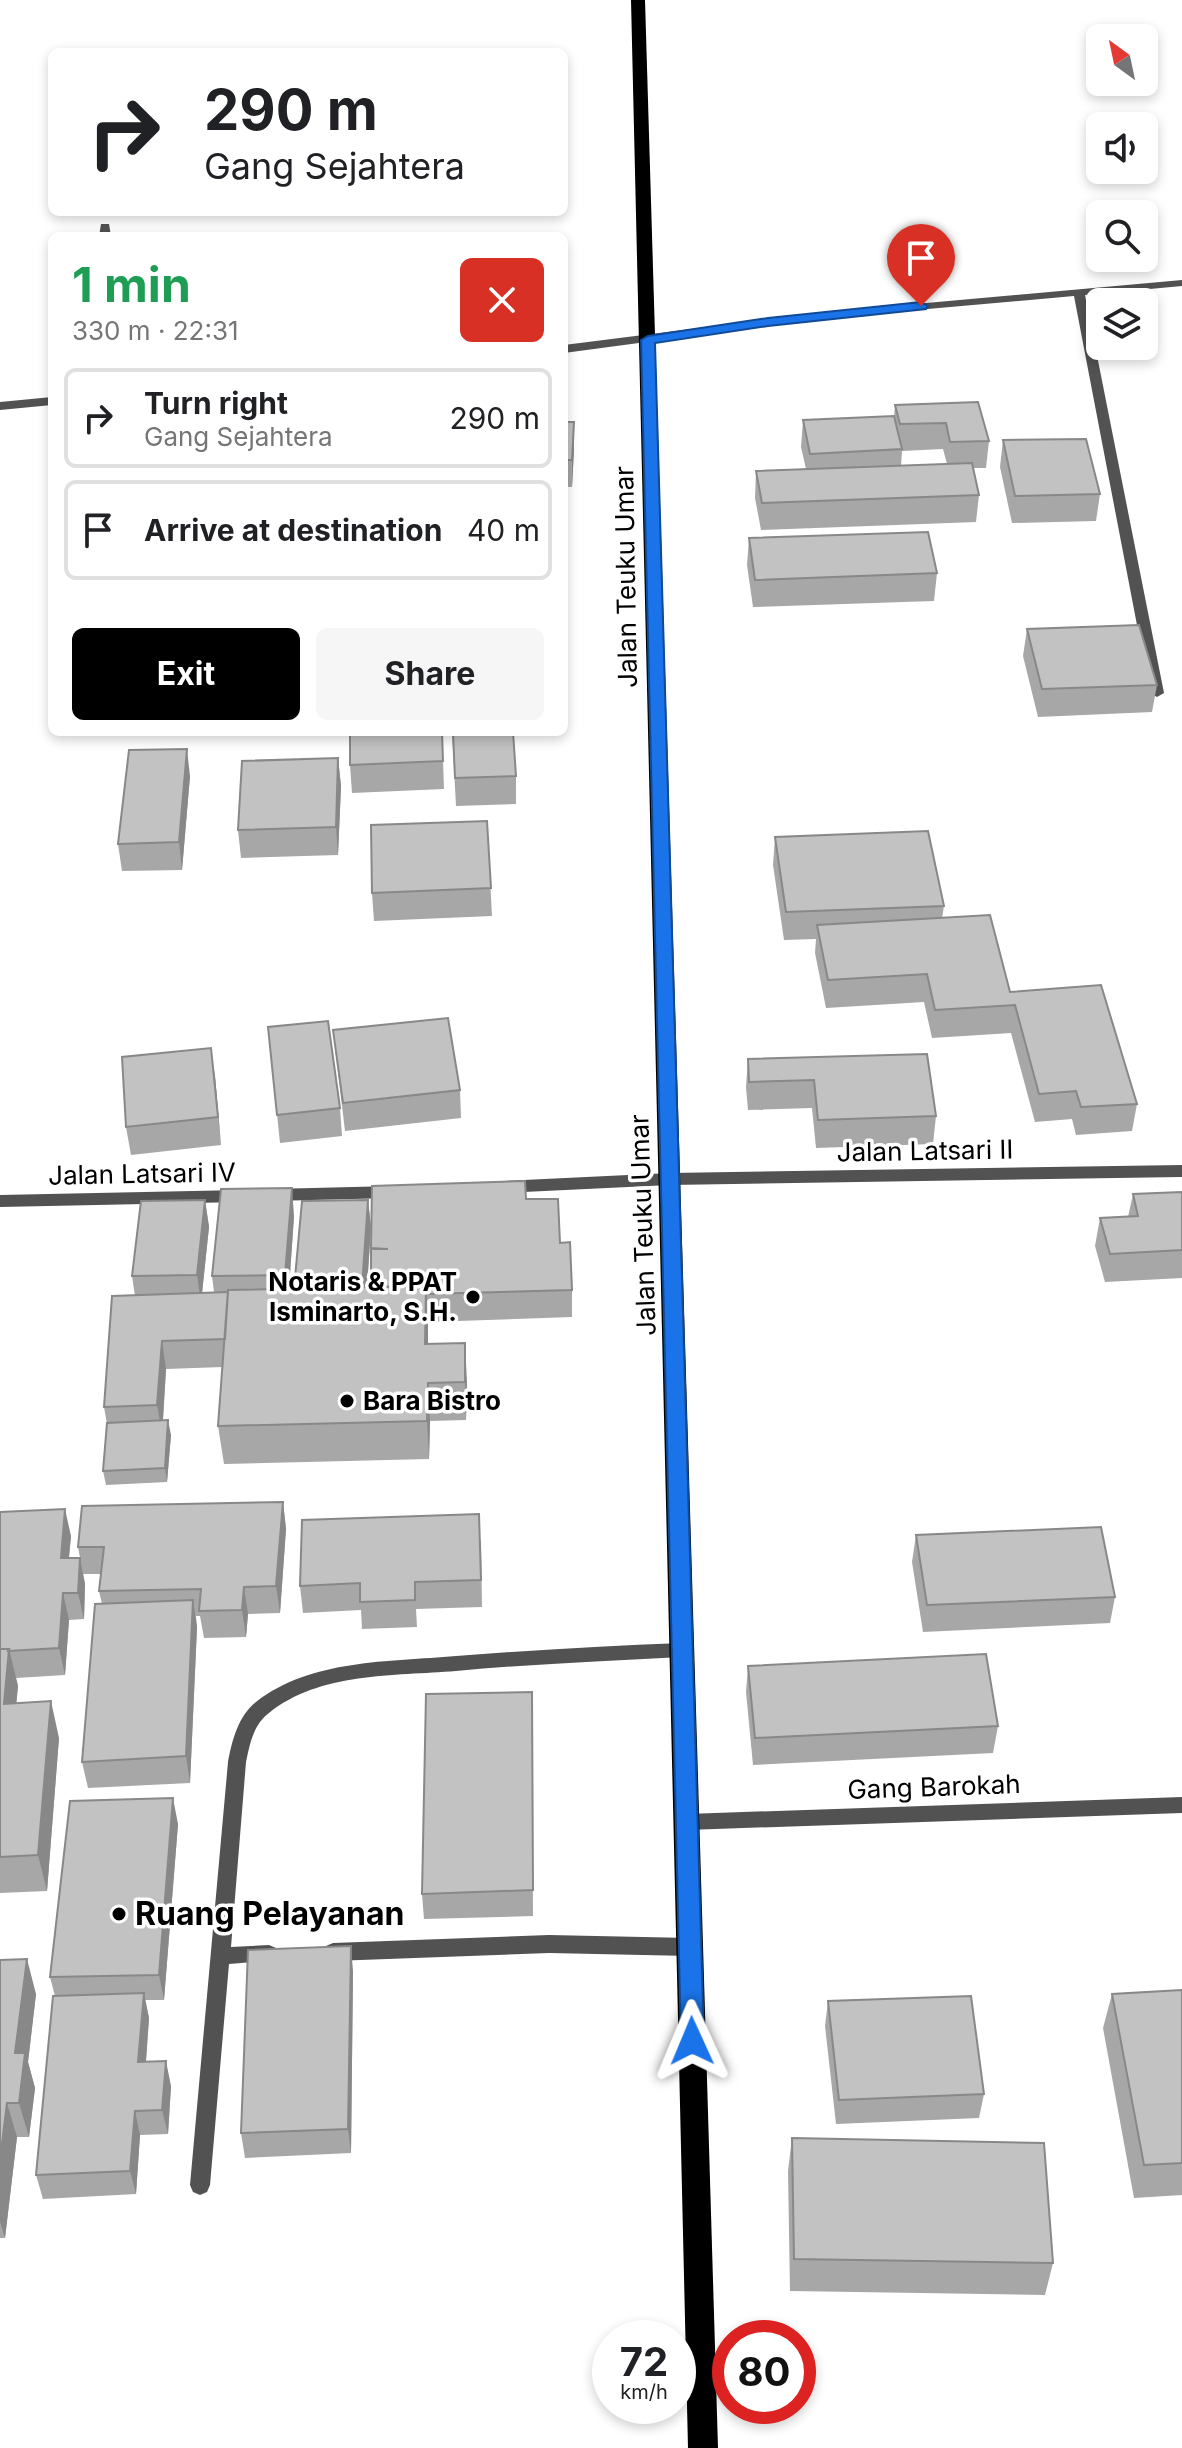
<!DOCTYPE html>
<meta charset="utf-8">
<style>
body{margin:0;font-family:Inter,sans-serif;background:#f6f6f6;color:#202124;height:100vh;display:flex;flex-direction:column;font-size:30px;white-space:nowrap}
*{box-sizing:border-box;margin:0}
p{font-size:26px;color:#757577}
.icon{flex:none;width:44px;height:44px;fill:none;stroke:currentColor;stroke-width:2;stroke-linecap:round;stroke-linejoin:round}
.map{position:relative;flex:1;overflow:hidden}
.details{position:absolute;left:48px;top:232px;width:520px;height:504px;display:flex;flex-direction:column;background:#fff;border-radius:12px;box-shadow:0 4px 12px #0003}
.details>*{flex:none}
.banner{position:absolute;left:48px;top:48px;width:520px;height:168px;border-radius:12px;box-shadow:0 4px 12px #0003;background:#fff;color:#202124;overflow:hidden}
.needle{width:52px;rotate:327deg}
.controls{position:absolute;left:1086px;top:24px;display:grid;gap:16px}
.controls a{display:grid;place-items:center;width:72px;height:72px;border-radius:12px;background:#fff;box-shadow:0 4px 12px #0003;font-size:40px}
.speed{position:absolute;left:592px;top:2320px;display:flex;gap:16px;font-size:40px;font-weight:700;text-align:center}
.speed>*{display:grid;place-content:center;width:104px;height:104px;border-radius:50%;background:#fff;box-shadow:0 4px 12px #0003;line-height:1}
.speed small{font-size:20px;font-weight:400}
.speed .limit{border:12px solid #d22;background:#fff;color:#111}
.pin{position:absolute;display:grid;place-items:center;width:68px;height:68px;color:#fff;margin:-82px -34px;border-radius:50% 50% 50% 0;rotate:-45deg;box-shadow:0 0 8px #0007}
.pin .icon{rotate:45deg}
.me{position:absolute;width:88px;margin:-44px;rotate:359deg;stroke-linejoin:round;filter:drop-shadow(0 0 6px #0008)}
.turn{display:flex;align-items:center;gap:28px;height:168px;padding:0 24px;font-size:36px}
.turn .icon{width:104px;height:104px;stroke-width:2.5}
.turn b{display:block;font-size:56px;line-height:68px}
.round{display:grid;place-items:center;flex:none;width:84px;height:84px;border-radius:12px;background:#f6f6f6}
.overview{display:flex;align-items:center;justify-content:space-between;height:136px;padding:0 24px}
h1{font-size:48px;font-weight:700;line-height:60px;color:#1e9e55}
.button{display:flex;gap:16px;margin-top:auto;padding:16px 24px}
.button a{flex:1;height:92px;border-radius:12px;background:#000;color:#fff;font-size:32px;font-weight:700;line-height:92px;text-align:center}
.button a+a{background:#f6f6f6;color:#202124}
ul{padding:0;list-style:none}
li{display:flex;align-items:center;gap:24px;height:100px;margin:0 16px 12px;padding:0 8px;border:4px solid #e0e0e0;border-radius:12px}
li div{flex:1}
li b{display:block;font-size:30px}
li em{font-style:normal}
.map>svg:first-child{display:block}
</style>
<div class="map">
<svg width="1182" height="2448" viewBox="0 0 1182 2448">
<rect width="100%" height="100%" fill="#fff"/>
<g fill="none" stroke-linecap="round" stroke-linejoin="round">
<path fill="#525252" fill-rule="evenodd" d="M 101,224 L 109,224 L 111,236 L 99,236 Z
M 682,1643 L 688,1645 L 691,1650 L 688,1655 L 682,1657 C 607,1661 532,1664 456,1671 C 394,1676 320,1672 269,1713 C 253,1725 250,1744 246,1762 L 231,1947 L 269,1945 L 276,1948 L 279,1954 L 276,1960 L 229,1964 L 210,2185 L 207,2192 L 200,2195 L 193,2192 L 190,2185 L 228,1762 C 232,1741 238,1716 256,1702 C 311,1659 389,1662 456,1656 C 531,1650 606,1646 682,1643 Z
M 549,1935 L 690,1938 L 697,1941 L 700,1947 L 697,1953 L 690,1956 L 549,1953 L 333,1961 L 326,1958 L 323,1952 L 326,1946 L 333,1943 Z"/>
<path fill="#525252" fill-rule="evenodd" d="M 1182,280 L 1182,286 L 1085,295 L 1164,693 L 1157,697 L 1150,693 L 1074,296 L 826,318 L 564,353 L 564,345 L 826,312 Z
M 52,397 L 52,405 L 0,410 L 0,402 Z
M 1182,1165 L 1182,1177 L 670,1185 L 504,1193 L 496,1187 L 504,1181 L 670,1173 Z
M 393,1186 L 401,1192 L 393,1198 L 272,1201 L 264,1195 L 272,1189 Z
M 241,1190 L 249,1196 L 241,1202 L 0,1207 L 0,1195 Z
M 1182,1797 L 1182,1813 L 687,1830 L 680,1828 L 678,1822 L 680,1816 L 687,1814 Z"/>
<path fill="#000" fill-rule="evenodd" d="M 631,0 L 645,0 L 718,2448 L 688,2448 Z"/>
</g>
<path fill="#a7a7a7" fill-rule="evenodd" d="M 978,402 L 989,441 L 986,468 L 973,468 L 979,495 L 976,522 L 761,530 L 755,498 L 756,471 L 806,469 L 801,447 L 803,420 L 894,417 L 895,405 ZM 943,449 L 947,464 L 901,466 L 902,451 Z
M 564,422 L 574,449 L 572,487 L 565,487 L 564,496 Z
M 1003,440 L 1100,494 L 1096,521 L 1012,523 L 1000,467 Z
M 749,538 L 937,573 L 934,601 L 753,607 L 747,565 Z
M 1027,629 L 1157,685 L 1152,712 L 1038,717 L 1023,656 Z
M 442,732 L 444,789 L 352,793 L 350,765 Z
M 452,732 L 516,776 L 516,804 L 456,806 Z
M 338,758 L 341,786 L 338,855 L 241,858 L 238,830 Z
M 190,776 L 182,870 L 122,871 L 118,844 Z
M 487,821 L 492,916 L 374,921 L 372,893 Z
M 775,837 L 944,906 L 942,918 L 1010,992 L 1137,1104 L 1132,1131 L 1076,1135 L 1072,1119 L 1035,1122 L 1011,1033 L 932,1038 L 924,1002 L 826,1008 L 815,953 L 816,939 L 784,940 L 773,865 Z
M 268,1027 L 340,1108 L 342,1136 L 280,1143 Z
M 333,1030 L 460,1090 L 461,1118 L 345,1131 Z
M 748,1059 L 936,1116 L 933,1144 L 816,1148 L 812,1108 L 748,1110 L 746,1087 Z
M 215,1076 L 221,1145 L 131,1155 L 126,1127 Z
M 372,1186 L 526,1199 L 560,1243 L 572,1290 L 572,1317 L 428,1322 L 428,1344 L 467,1382 L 466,1420 L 430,1421 L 429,1459 L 224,1464 L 218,1426 L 223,1367 L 166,1369 L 163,1421 L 171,1435 L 167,1482 L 106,1485 L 103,1471 L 107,1424 L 104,1407 L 135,1296 L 132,1276 L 205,1200 L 209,1227 L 202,1293 L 214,1292 L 212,1276 L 294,1216 L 289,1289 L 294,1289 L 368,1200 L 371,1227 L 367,1287 L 371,1287 Z
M 1182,1192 L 1182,1278 L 1105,1282 L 1095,1246 L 1100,1218 L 1128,1217 L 1133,1194 Z
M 283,1502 L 286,1529 L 280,1613 L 248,1614 L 246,1637 L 204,1638 L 200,1616 L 196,1616 L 197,1627 L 190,1783 L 88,1788 L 82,1762 L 102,1604 L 99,1591 L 101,1574 L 83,1574 L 78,1547 Z
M 0,1512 L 71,1536 L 69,1558 L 80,1558 L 85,1584 L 84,1619 L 69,1620 L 65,1675 L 16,1678 L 18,1686 L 16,1703 L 59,1738 L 47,1891 L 0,1893 Z
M 916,1535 L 1115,1597 L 1110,1623 L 923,1632 L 912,1562 Z
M 481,1541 L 482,1607 L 416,1609 L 417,1627 L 362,1629 L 361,1610 L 303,1613 L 300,1586 Z
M 748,1666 L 998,1726 L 993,1753 L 753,1765 L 746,1692 Z
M 532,1692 L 533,1916 L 424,1919 L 422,1894 Z
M 178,1824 L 164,2000 L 145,2000 L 149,2018 L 146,2062 L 171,2086 L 168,2134 L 140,2135 L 136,2194 L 43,2199 L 36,2175 L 55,1996 L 50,1977 Z
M 0,1960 L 36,1994 L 28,2062 L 35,2088 L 29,2137 L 17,2137 L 5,2238 L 0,2238 Z
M 353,1971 L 351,2153 L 245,2158 L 241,2133 Z
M 1182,1990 L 1182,2195 L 1134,2198 L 1103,2028 L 1112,1994 Z
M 828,2001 L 984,2094 L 979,2118 L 836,2124 L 825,2026 Z
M 792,2138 L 1053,2263 L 1045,2295 L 790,2291 L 788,2171 Z"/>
<path fill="#888" d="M 574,422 L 574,449 L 572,487 L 572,460 Z
M 187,749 L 190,776 L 182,870 L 179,842 Z
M 338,758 L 341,786 L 338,855 L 336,827 Z
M 211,1048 L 215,1076 L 221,1145 L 218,1117 Z
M 292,1188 L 294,1216 L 288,1303 L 285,1275 Z
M 205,1200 L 209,1227 L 201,1303 L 197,1275 Z
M 368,1200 L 371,1227 L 365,1317 L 362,1289 Z
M 426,1286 L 428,1324 L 428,1382 L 425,1344 Z
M 162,1341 L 166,1369 L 162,1433 L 157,1405 Z
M 465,1343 L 467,1382 L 466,1420 L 465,1382 Z
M 428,1383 L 430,1421 L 429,1459 L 427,1421 Z
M 168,1420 L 171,1435 L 167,1482 L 165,1468 Z
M 283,1502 L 286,1529 L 280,1613 L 276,1586 Z
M 65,1509 L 71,1536 L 66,1585 L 61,1558 Z
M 80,1558 L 85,1584 L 84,1619 L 78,1593 Z
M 244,1587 L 248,1614 L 246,1637 L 242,1610 Z
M 63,1593 L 69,1620 L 65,1675 L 59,1648 Z
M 193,1600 L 197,1627 L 190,1783 L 186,1756 Z
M 9,1649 L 18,1686 L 13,1740 L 4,1704 Z
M 51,1701 L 59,1738 L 47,1891 L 38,1855 Z
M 173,1798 L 178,1824 L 164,2000 L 159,1975 Z
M 351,1946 L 353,1971 L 351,2153 L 348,2129 Z
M 27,1959 L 36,1994 L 28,2062 L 35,2088 L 29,2137 L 19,2103 L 15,2053 Z
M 144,1993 L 149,2018 L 144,2087 L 138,2062 Z
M 166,2061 L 171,2086 L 168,2134 L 162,2110 Z
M 7,2103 L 17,2137 L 5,2238 L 0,2222 L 0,2160 Z
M 135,2111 L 140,2135 L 136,2194 L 130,2171 Z"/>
<path fill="#c2c2c2" stroke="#888" stroke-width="2" d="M 978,402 L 989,441 L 950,442 L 946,423 L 900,424 L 895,405 Z
M 894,416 L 902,449 L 810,454 L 803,420 Z
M 564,422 L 574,422 L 572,460 L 564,460 Z
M 1086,439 L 1100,494 L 1015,496 L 1003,440 Z
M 972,463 L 979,495 L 762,503 L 756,471 Z
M 928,532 L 937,573 L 755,580 L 749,538 Z
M 1139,625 L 1157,685 L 1042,689 L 1027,629 Z
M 350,732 L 442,732 L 443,761 L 350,765 Z
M 453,732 L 513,732 L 516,776 L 455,778 Z
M 187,749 L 179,842 L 118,844 L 129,750 Z
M 338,758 L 336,827 L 238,830 L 242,761 Z
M 487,821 L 491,888 L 372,893 L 371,825 Z
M 928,831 L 944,906 L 786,912 L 775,837 Z
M 990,915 L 1010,992 L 1101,985 L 1137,1104 L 1081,1107 L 1076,1091 L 1039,1094 L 1015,1005 L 935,1010 L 927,974 L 828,980 L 817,925 Z
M 448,1018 L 460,1090 L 343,1103 L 333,1030 Z
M 328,1021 L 340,1108 L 277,1115 L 268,1027 Z
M 211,1048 L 218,1117 L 126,1127 L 122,1057 Z
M 927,1054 L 936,1116 L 818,1120 L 814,1080 L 749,1082 L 748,1059 Z
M 525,1181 L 526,1199 L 558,1199 L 560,1243 L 570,1242 L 572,1290 L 427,1294 L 426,1286 L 371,1287 L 371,1249 L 388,1249 L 371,1248 L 372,1186 Z
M 292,1188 L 285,1275 L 212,1276 L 221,1189 Z
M 1182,1192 L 1182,1250 L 1110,1254 L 1100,1218 L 1138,1216 L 1133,1194 Z
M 205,1200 L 197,1275 L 132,1276 L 141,1201 Z
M 368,1200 L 362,1287 L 294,1289 L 302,1201 Z
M 426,1286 L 425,1344 L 465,1343 L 465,1382 L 428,1383 L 427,1421 L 218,1426 L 228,1290 Z
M 228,1292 L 225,1339 L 162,1341 L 157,1405 L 104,1407 L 112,1296 Z
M 168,1420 L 165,1468 L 103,1471 L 107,1423 Z
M 283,1502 L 276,1586 L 244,1587 L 242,1610 L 199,1611 L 201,1589 L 99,1591 L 104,1547 L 78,1547 L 82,1506 Z
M 65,1509 L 61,1558 L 80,1558 L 78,1593 L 63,1593 L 59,1648 L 8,1651 L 9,1649 L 0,1649 L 0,1512 Z
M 479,1514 L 481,1580 L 415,1582 L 415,1600 L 360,1602 L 360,1583 L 300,1586 L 302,1520 Z
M 1101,1527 L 1115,1597 L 927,1605 L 916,1535 Z
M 193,1600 L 186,1756 L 82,1762 L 95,1604 Z
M 0,1649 L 9,1649 L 4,1704 L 51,1701 L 38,1855 L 0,1857 Z
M 986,1654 L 998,1726 L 755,1738 L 748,1666 Z
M 532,1692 L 533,1890 L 422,1894 L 426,1694 Z
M 173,1798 L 159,1975 L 50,1977 L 70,1801 Z
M 351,1946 L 348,2129 L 241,2133 L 248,1950 Z
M 27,1959 L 15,2053 L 25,2053 L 19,2103 L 7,2103 L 0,2160 L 0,1960 Z
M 1182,1990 L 1182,2163 L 1144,2165 L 1112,1994 Z
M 144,1993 L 138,2062 L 166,2061 L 162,2110 L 135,2111 L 130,2171 L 36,2175 L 53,1996 Z
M 971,1996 L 984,2094 L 839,2100 L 828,2001 Z
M 792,2138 L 1044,2143 L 1053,2263 L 794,2259 Z"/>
<path fill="#1a73e8" stroke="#114b97" stroke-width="2" d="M 921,302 L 928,306 L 926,309 L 768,326 L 655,343 L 704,2041 L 700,2048 L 692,2051 L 684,2048 L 681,2041 L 641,340 L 648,336 L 768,318 Z"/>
<g fill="#000" stroke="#fff" stroke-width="3">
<circle cx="473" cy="1297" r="8"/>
<circle cx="347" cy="1401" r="8"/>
<circle cx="119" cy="1914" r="8"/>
</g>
<g text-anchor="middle" stroke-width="7" stroke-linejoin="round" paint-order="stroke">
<g font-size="26" fill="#000" stroke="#fff">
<text transform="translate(626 577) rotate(-91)" y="9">Jalan Teuku Umar</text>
<text transform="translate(925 1151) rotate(-1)" y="9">Jalan Latsari II</text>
<text transform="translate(142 1174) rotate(-1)" y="9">Jalan Latsari IV</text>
<text transform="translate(643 1225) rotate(-92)" y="9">Jalan Teuku Umar</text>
<text transform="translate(934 1787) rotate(-2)" y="9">Gang Barokah</text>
</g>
<g font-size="26" font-weight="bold" fill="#000" stroke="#fff" text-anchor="end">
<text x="457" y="1291">Notaris &amp; PPAT<tspan x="457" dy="30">Isminarto, S.H.</tspan></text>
<text x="363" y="1410" text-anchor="start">Bara Bistro</text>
</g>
<g font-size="32" font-weight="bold" fill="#000" stroke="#fff" text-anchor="start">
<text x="135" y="1925">Ruang Pelayanan</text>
</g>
</g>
</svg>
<div class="controls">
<a><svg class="needle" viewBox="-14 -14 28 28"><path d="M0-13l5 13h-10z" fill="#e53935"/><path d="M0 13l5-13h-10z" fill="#757577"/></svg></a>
<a><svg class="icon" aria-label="sound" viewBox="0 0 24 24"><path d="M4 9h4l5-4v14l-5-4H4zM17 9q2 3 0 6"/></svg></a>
<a><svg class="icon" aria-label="search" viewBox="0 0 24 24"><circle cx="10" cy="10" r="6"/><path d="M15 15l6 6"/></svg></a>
<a><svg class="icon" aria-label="layers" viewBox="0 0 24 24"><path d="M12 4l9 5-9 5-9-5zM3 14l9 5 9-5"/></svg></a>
</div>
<div class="speed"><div>72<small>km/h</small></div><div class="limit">80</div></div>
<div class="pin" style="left:921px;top:306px;background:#d93025"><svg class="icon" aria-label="arrive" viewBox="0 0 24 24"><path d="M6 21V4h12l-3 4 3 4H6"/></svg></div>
<svg class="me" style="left:692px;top:2041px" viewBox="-20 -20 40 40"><path d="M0-17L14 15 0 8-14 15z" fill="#1a73e8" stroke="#fff" stroke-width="4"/></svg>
<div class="banner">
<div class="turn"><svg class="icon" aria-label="right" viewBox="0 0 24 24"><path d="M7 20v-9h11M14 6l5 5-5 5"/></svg><div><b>290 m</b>Gang Sejahtera</div></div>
</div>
<section class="details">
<div class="overview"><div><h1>1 min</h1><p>330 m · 22:31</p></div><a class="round" style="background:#d93025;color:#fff"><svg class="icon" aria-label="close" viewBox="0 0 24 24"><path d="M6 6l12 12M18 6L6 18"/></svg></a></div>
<ul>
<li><svg class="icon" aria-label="right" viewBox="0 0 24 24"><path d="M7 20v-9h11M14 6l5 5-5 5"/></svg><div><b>Turn right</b><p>Gang Sejahtera</p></div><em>290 m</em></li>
<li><svg class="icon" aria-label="arrive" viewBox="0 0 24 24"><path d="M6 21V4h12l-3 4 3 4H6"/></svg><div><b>Arrive at destination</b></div><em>40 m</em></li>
</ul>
<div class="button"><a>Exit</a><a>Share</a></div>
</section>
</div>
